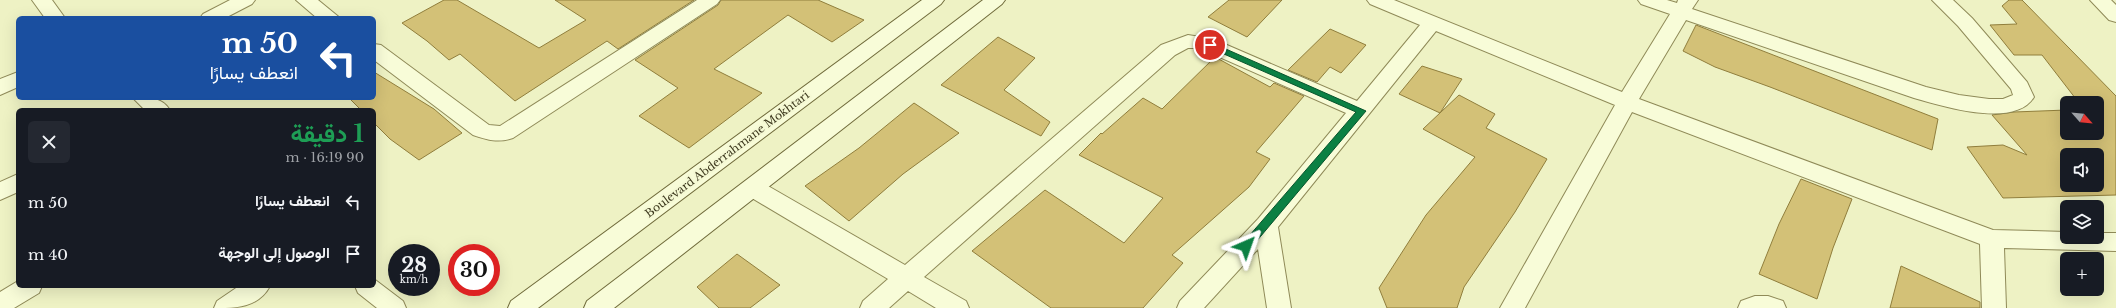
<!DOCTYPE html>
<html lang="ar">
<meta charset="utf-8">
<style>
body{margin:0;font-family:"Libre Baskerville",Vazirmatn,serif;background:#242831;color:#f1f3f6;direction:rtl;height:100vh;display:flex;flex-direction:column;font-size:15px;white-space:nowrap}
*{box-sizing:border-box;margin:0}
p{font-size:13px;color:#9ea1a6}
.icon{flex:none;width:22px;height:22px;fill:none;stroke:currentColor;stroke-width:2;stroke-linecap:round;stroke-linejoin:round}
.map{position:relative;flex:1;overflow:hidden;direction:ltr}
.side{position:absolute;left:16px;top:108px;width:360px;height:180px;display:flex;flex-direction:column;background:#171b24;border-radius:6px;box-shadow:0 4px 16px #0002;direction:rtl}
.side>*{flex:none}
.top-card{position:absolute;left:16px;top:16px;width:360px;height:84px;border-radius:6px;box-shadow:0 4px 16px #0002;direction:rtl;background:#1a4fa0;color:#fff;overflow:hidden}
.needle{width:26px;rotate:117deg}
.fabs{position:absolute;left:2060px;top:96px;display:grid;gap:8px}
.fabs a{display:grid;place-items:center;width:44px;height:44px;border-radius:6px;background:#171b24;box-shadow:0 4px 16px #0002;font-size:20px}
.speed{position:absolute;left:388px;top:244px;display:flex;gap:8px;font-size:20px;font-weight:700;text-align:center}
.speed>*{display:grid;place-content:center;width:52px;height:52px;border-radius:50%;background:#171b24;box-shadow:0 4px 16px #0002;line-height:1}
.speed small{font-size:10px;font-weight:400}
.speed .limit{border:6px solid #d22;background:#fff;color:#111}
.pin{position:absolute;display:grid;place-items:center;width:34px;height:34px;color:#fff;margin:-17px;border:2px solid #fff;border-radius:50%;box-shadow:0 1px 4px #0007}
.me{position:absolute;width:44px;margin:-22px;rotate:43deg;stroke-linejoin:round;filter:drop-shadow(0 0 3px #0008)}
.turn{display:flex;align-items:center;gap:14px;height:84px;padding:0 12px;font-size:18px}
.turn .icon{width:52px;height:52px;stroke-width:2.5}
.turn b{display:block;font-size:28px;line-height:34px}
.round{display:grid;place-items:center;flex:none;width:42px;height:42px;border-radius:6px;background:#242831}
.headline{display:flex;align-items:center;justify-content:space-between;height:68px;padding:0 12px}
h1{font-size:24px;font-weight:700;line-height:30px;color:#1e9e55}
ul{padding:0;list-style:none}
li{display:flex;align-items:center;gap:12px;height:52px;padding:0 12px}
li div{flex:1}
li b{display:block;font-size:15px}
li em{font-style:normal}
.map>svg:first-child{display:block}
</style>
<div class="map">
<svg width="2116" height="308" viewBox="0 0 2116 308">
<rect width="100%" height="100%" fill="#eef2c4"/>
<path fill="#d3c177" stroke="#907e3c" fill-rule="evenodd" d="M 444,0 L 457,0 L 539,48 L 586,20 L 555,0 L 694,0 L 618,49 L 607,41 L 515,101 L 460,54 L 449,60 L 427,41 L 402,23 Z
M 721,0 L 818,0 L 864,20 L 832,42 L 788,15 L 714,69 L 762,93 L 689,148 L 639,116 L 678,88 L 635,60 L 718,5 Z
M 1229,0 L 1282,0 L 1247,37 L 1208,17 Z
M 2009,0 L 2022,0 L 2116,96 L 2116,195 L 2003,198 L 1967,147 L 2003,145 L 2027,155 L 1992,115 L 2014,112 L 2067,110 L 2067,133 L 2097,133 L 2097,103 L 2079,103 L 2042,55 L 2014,55 L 1990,25 L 2017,24 L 2002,6 ZM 2067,155 L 2097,155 L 2097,185 L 2067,185 Z
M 1696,25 L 1938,119 L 1932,150 L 1770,87 L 1715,67 L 1683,51 Z
M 1330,29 L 1366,45 L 1341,73 L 1330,67 L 1317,82 L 1288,70 Z
M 998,37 L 1035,58 L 1004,90 L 1050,122 L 1041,136 L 941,85 Z
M 1215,57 L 1270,87 L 1274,83 L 1304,96 L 1256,152 L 1270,159 L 1249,187 L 1172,255 L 1183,263 L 1143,308 L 1051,308 L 972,251 L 1045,190 L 1124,243 L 1163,198 L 1079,155 L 1101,133 L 1102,134 L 1143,98 L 1162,109 Z
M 1422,66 L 1462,79 L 1440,113 L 1399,94 Z
M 374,72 L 434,109 L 462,133 L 419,160 L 390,139 L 374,123 L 374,110 L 361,110 L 349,98 L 374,98 Z
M 1459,95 L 1495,114 L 1486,128 L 1547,159 L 1515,212 L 1464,287 L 1457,308 L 1387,308 L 1379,288 L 1426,215 L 1475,157 L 1423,129 Z
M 914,103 L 959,133 L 903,174 L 849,221 L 805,186 L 859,148 Z
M 1801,179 L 1852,199 L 1833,248 L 1817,299 L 1759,274 L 1779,224 Z
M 737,254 L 780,285 L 750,308 L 719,308 L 697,287 Z
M 1901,266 L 1980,302 L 1980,308 L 1890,308 Z"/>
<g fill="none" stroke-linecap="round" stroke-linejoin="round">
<defs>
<path id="street" d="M 32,0 L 52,0 L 65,18 L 45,18 Z
M 230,0 L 255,0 L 252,4 L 225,18 L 200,18 L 203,14 Z
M 296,0 L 318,0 L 340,18 L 317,18 Z
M 697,0 L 720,0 L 717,4 L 513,138 C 498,143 488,140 473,135 L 374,60 L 374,44 L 381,45 L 489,125 L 500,126 Z
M 1367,0 L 1394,0 L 1622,92 L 1670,14 L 1641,4 L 1638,0 L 1667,0 L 1677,3 L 1678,0 L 1698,0 L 1692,9 L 1926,87 L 1959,95 L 1989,99 L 2003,99 L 2013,95 L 2011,89 L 1958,26 L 1932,0 L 1953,0 L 1972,18 L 2027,82 L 2034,97 C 2015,129 1942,106 1914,98 L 1686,20 L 1639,99 L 1993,230 L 2067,232 L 2067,237 L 2097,237 L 2097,233 L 2116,233 L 2116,251 L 2004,248 L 2006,308 L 1982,308 L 1980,244 L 1632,112 L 1525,308 L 1500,308 L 1615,105 L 1436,31 L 1278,227 L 1291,308 L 1267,308 L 1258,249 L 1204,308 L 1177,308 L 1180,301 L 1258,219 L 1346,113 L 1199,48 L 1188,48 L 1175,55 L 924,277 L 966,301 L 969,308 L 936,308 L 908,291 L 889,308 L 860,308 L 863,301 L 888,279 L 745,194 L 742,188 L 745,182 L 753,180 L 761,182 L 905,265 L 1161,45 L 1188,35 L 1213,39 L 1357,101 L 1420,25 L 1370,4 Z
M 2090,0 L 2111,0 L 2116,5 L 2116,22 L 2109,20 Z
M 18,72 L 18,87 L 0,95 L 0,79 Z
M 133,98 C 148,98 161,96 170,110 L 145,110 Z
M 18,174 L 18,192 L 0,200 L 0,182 Z
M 374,279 L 403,301 L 406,308 L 377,308 L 358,293 L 355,286 L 374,286 Z
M 18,281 L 18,286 L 42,286 L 39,293 L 14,308 L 0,308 L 0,292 Z
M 239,286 L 270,286 C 258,308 236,308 214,308 L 217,301 Z
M 1755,296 L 1768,296 L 1783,301 L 1786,308 L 1738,308 L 1741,301 Z"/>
<path id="secondary" d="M 922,0 L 944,0 L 941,4 L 538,308 L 508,308 L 511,301 Z
M 983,0 L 1005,0 L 1002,4 L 614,308 L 584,308 L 587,301 Z"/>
</defs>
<use href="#street" stroke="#8f8a58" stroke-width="2"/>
<use href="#secondary" stroke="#706b3b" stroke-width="2"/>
<use href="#street" fill="#f8fcd8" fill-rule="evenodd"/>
<use href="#secondary" fill="#f8fcd8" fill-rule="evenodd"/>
</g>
<path fill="#0b8043" stroke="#07532c" d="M 1210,42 L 1366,111 L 1250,249 L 1243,249 L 1243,243 L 1356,112 L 1208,47 L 1206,45 Z"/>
<g text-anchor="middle" stroke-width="4" stroke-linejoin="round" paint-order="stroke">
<g font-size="11" fill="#3d391e" stroke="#f5f9d4">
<text transform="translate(727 154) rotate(-37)" y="4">Boulevard Abderrahmane Mokhtari</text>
</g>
</g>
</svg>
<div class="fabs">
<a><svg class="needle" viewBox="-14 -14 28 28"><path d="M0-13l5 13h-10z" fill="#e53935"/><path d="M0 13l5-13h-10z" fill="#9ea1a6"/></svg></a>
<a><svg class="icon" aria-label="sound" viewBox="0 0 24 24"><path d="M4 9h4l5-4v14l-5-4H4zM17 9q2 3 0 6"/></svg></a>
<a><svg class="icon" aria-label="layers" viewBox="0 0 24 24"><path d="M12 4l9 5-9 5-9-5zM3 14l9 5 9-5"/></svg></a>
<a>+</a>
</div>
<div class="speed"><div>28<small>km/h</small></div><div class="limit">30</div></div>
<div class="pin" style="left:1210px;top:45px;background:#d93025"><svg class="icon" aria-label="arrive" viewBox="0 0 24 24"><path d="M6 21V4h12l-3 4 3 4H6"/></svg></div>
<svg class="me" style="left:1246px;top:246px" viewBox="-20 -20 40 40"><path d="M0-17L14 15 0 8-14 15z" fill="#0b8043" stroke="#fff" stroke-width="4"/></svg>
<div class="top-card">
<div class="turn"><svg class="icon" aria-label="left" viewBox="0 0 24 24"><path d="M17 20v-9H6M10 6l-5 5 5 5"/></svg><div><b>50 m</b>انعطف يسارًا</div></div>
</div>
<section class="side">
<div class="headline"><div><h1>1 دقيقة</h1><p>90 m · 16:19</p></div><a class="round"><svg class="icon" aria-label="close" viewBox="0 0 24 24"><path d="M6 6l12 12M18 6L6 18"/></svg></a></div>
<ul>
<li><svg class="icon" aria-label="left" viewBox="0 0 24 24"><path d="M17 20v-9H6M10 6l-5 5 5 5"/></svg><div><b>انعطف يسارًا</b></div><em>50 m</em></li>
<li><svg class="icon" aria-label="arrive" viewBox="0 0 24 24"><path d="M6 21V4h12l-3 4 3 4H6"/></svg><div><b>الوصول إلى الوجهة</b></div><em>40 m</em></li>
</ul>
</section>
</div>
